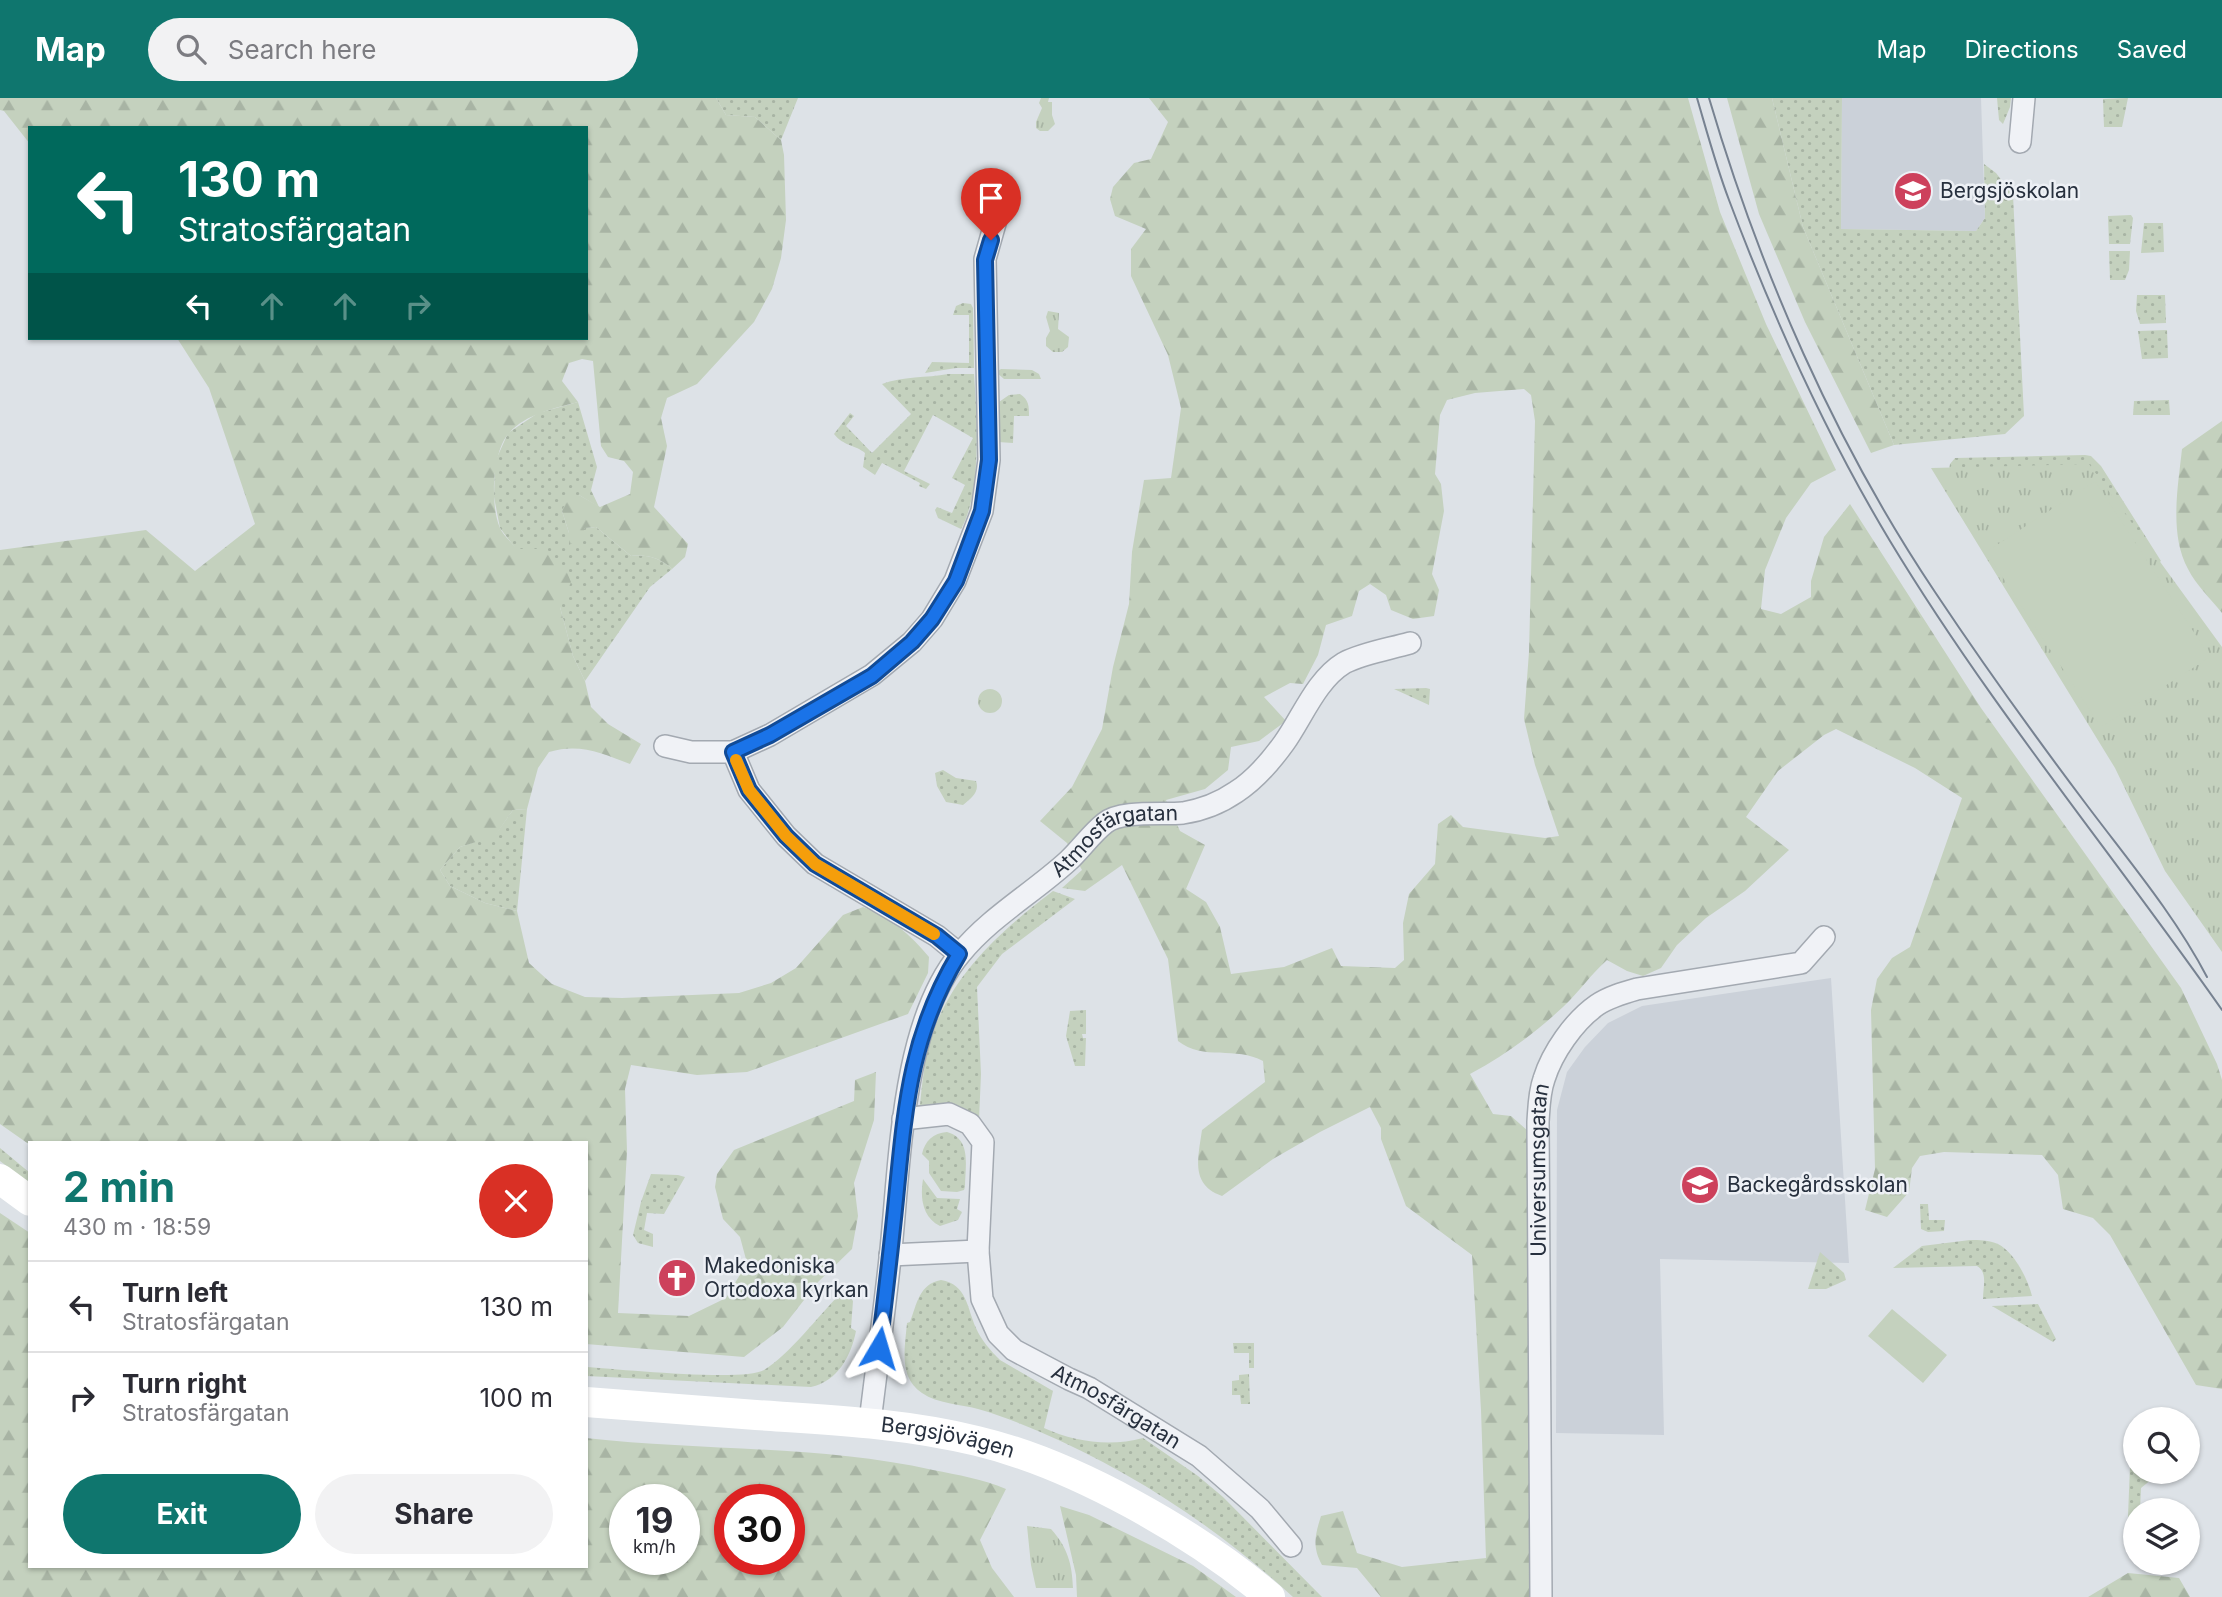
<!DOCTYPE html>
<meta charset="utf-8">
<style>
body{margin:0;font-family:Inter,sans-serif;background:#f2f2f3;color:#2b2b33;height:100vh;display:flex;flex-direction:column;font-size:26px;white-space:nowrap}
*{box-sizing:border-box;margin:0}
p{font-size:23px;color:#7c7c81}
.icon{flex:none;width:38px;height:38px;fill:none;stroke:currentColor;stroke-width:2;stroke-linecap:round;stroke-linejoin:round}
.map{position:relative;flex:1;overflow:hidden}
.side{position:absolute;left:28px;top:1043px;width:560px;height:427px;display:flex;flex-direction:column;background:#fff;border-radius:0px;box-shadow:0 2px 5px #0004}
.side>*{flex:none}
.hud{position:absolute;left:28px;top:28px;width:560px;height:214px;border-radius:0px;box-shadow:0 2px 5px #0004;background:#00695c;color:#fff;overflow:hidden}
.fabs{position:absolute;left:2123px;top:1309px;display:grid;gap:14px}
.fabs a{display:grid;place-items:center;width:77px;height:77px;border-radius:50%;background:#fff;box-shadow:0 2px 5px #0004;font-size:35px}
.speed{position:absolute;left:609px;top:1386px;display:flex;gap:14px;font-size:35px;font-weight:700;text-align:center}
.speed>*{display:grid;place-content:center;width:91px;height:91px;border-radius:50%;background:#fff;box-shadow:0 2px 5px #0004;line-height:1}
.speed small{font-size:18px;font-weight:400}
.speed .limit{border:10px solid #d22;background:#fff;color:#111}
.pin{position:absolute;display:grid;place-items:center;width:60px;height:60px;color:#fff;margin:-72px -30px;border-radius:50% 50% 50% 0;rotate:-45deg;box-shadow:0 0 7px #0007}
.pin .icon{rotate:45deg}
.me{position:absolute;width:77px;margin:-38px;rotate:7deg;stroke-linejoin:round;filter:drop-shadow(0 0 5px #0008)}
.turn{display:flex;align-items:center;gap:24px;height:147px;padding:0 35px;font-size:32px}
.turn .icon{width:91px;height:91px;stroke-width:2.5}
.turn b{display:block;font-size:49px;line-height:60px}
.lanes{display:flex;align-items:center;height:66px;padding:0 35px;background:#0003;justify-content:center;gap:35px;direction:ltr}
.lanes .off{opacity:.35}
.round{display:grid;place-items:center;flex:none;width:74px;height:74px;border-radius:37px;background:#f2f2f3}
.headline{display:flex;align-items:center;justify-content:space-between;height:119px;padding:0 35px}
h1{font-size:42px;font-weight:700;line-height:52px;color:#0f766e}
.cta{display:flex;gap:14px;margin-top:auto;padding:14px 35px}
.cta a{flex:1;height:80px;border-radius:42px;background:#0f766e;color:#fff;font-size:28px;font-weight:700;line-height:80px;text-align:center}
.cta a+a{background:#f2f2f3;color:#2b2b33}
ul{padding:0;list-style:none}
li{display:flex;align-items:center;gap:21px;height:91px;padding:0 35px;border-top:2px solid #e1e1e2}
li div{flex:1}
li b{display:block;font-size:26px}
li em{font-style:normal}
header{display:flex;align-items:center;gap:42px;box-sizing:border-box;height:98px;padding:0 35px;background:#0f766e;color:#fff}
header strong{font-size:33px}
nav{display:flex;gap:38px;margin-inline-start:auto;font-size:24px}
.search{width:490px;height:63px;background:#f2f2f3;display:flex;align-items:center;gap:18px;box-sizing:border-box;padding:0 24px;border-radius:38px;color:#7c7c81;font-size:26px}
.map>svg:first-child{display:block}
</style>
<header>
<strong>Map</strong>
<div class="search"><svg class="icon" aria-label="search" viewBox="0 0 24 24"><circle cx="10" cy="10" r="6"/><path d="M15 15l6 6"/></svg>Search here</div>
<nav><a>Map</a><a>Directions</a><a>Saved</a></nav>
</header>
<div class="map">
<svg width="2222" height="1499" viewBox="0 0 2222 1499">
<defs>
<pattern id="grass-dots" width="8" height="8" patternUnits="userSpaceOnUse" patternTransform="scale(1.75)"><rect width="8" height="8" fill="#c4d1be"/><path d="M2 2h.1M6 6h.1" fill="none" stroke="#a8b4a4" stroke-width="1.8" stroke-linecap="round"/></pattern>
<pattern id="forest-firs" width="22" height="20" patternUnits="userSpaceOnUse" patternTransform="scale(1.75)"><rect width="22" height="20" fill="#c4d1be"/><path d="M5 1l3.5 6h-7zM16 11l3.5 6h-7z" fill="#a8b4a4"/></pattern>
<pattern id="park-tufts" width="24" height="20" patternUnits="userSpaceOnUse" patternTransform="scale(1.75)"><rect width="24" height="20" fill="#c4d1be"/><path d="M3 7l-1-3M5 7V3M7 7l1-3M15 17l-1-3M17 17v-4M19 17l1-3" fill="none" stroke="#a8b4a4"/></pattern>
</defs>
<rect width="100%" height="100%" fill="#dde2e7"/>
<path fill="#cbd1d9" d="M 1842,0 L 1981,0 L 1985,120 L 1976,133 L 1841,131 Z
M 1831,880 L 1849,1165 L 1660,1161 L 1664,1337 L 1556,1335 L 1557,1012 L 1567,974 L 1585,949 L 1608,925 L 1642,908 Z"/>
<path fill="url(#grass-dots)" d="M 716,0 L 798,0 L 781,42 L 755,19 L 726,17 Z
M 1772,0 L 1842,0 L 1841,131 L 1976,133 L 1985,120 L 1984,66 L 1996,75 L 2013,97 L 2024,318 L 2005,336 L 1894,347 L 1803,129 Z
M 1997,0 L 2011,0 L 2010,9 L 2003,26 L 1999,22 Z
M 2128,0 L 2122,29 L 2104,29 L 2103,1 Z
M 2131,117 L 2133,120 L 2130,146 L 2109,146 L 2108,118 Z
M 2144,125 L 2163,125 L 2164,154 L 2141,155 Z
M 2109,153 L 2130,153 L 2129,172 L 2125,182 L 2110,182 Z
M 2137,197 L 2165,197 L 2166,225 L 2140,226 L 2136,213 Z
M 963,205 L 971,206 L 973,210 L 974,270 L 956,270 L 925,275 L 932,264 L 969,265 L 969,217 L 953,217 L 956,208 Z
M 2167,232 L 2168,260 L 2142,261 L 2138,233 Z
M 1001,271 L 1032,272 L 1039,276 L 1041,281 L 1004,281 L 996,274 Z
M 948,276 L 974,276 C 977,318 982,394 961,431 L 938,420 L 935,412 L 937,409 L 952,415 L 965,387 L 952,380 L 973,340 L 933,317 L 904,373 L 930,386 L 926,391 L 919,388 L 920,385 L 882,365 L 875,377 L 863,369 L 865,355 C 856,347 843,348 834,336 L 850,315 L 854,318 L 846,328 L 872,355 L 911,316 L 882,286 C 902,278 927,280 948,276 Z
M 1020,296 C 1029,302 1029,308 1029,318 L 1014,318 L 1013,345 L 998,344 L 999,304 L 1009,297 Z
M 2169,302 L 2170,317 L 2133,317 L 2134,303 Z
M 578,304 L 597,369 L 591,392 L 599,409 L 579,397 L 562,413 L 569,435 L 569,447 L 585,430 L 596,429 L 631,458 C 646,456 661,460 672,471 L 650,489 L 585,583 L 573,558 L 560,509 L 500,430 L 494,399 L 495,364 L 508,335 L 538,315 Z
M 2085,357 L 2091,358 L 2101,368 L 2161,463 L 2154,468 L 1949,372 L 1950,366 L 1955,360 Z
M 1426,590 L 1430,591 L 1429,607 L 1394,591 Z
M 943,672 L 956,680 L 976,683 C 980,694 971,700 963,707 L 946,704 L 937,688 L 935,675 Z
M 527,711 L 517,813 L 485,805 L 450,788 L 440,772 L 460,749 L 495,737 L 513,712 Z
M 1053,793 L 1075,801 L 1002,856 L 977,889 L 981,976 L 979,1022 C 957,1004 948,1006 921,1010 L 920,1007 C 922,987 924,967 929,948 C 947,880 999,834 1053,793 Z
M 1086,912 L 1086,936 L 1082,936 L 1083,940 L 1086,940 L 1085,968 L 1075,968 L 1066,938 L 1070,913 Z
M 947,1034 C 972,1041 965,1068 965,1089 L 964,1092 L 957,1094 L 941,1093 L 929,1075 L 929,1063 L 922,1056 C 925,1043 933,1035 947,1034 Z
M 0,1050 L 30,1075 L 30,1086 L 0,1063 Z
M 651,1076 L 678,1077 L 685,1079 L 664,1116 L 647,1115 L 644,1132 L 653,1136 L 653,1149 L 638,1145 L 633,1137 L 641,1104 Z
M 923,1081 L 937,1100 L 960,1101 L 957,1111 L 962,1114 L 958,1122 L 940,1128 C 922,1119 920,1099 923,1081 Z
M 1920,1106 L 1928,1106 L 1929,1122 L 1945,1122 L 1944,1133 L 1928,1134 L 1921,1131 Z
M 1970,1142 C 1979,1142 1989,1142 1998,1146 C 2014,1154 2028,1181 2032,1198 L 1983,1201 C 1983,1189 1988,1174 1977,1168 L 1893,1170 L 1922,1148 Z
M 1820,1154 L 1844,1175 L 1846,1182 L 1826,1191 L 1808,1191 Z
M 941,1182 C 967,1186 967,1210 976,1230 C 981,1242 991,1253 1000,1262 L 1053,1293 L 1044,1330 C 1075,1344 1110,1349 1143,1340 L 1198,1378 L 1223,1399 L 1322,1499 L 1293,1499 C 1219,1431 1132,1373 1038,1333 C 1019,1325 999,1317 978,1311 C 960,1306 938,1306 922,1295 C 898,1279 905,1249 907,1225 L 910,1224 C 917,1206 919,1186 941,1182 Z
M 841,1195 L 848,1196 L 853,1203 L 851,1230 L 856,1233 C 851,1258 838,1283 811,1289 L 586,1278 L 586,1269 C 617,1271 744,1284 764,1272 C 788,1258 820,1216 841,1195 Z
M 2038,1206 L 2056,1241 L 2053,1244 L 1992,1208 Z
M 1233,1245 L 1254,1245 L 1254,1270 L 1249,1270 L 1249,1255 L 1234,1255 Z
M 1249,1276 L 1250,1306 L 1241,1306 L 1240,1297 L 1232,1297 L 1232,1283 L 1239,1282 L 1239,1277 Z
M 2135,1365 L 2135,1374 L 2145,1374 L 2152,1381 L 2141,1390 L 2140,1412 L 2135,1412 L 2135,1422 L 2131,1424 L 2128,1418 L 2130,1368 Z"/>
<path fill="url(#forest-firs)" fill-rule="evenodd" d="M 0,0 L 716,0 L 726,17 L 755,19 L 781,42 L 784,57 L 786,122 L 781,160 L 772,191 L 754,224 L 697,286 L 667,300 L 661,320 L 667,348 L 654,409 L 688,446 L 685,459 L 672,471 C 661,460 646,456 631,458 L 596,429 L 585,430 L 580,441 L 569,447 L 569,435 L 562,413 L 568,399 L 579,397 L 600,409 L 630,396 L 633,374 L 624,363 L 608,359 L 601,348 L 593,263 L 582,261 L 569,265 L 562,283 L 578,304 C 555,310 526,316 509,335 C 492,353 490,408 500,430 C 503,437 512,445 517,451 L 541,451 L 565,470 L 571,484 L 560,509 L 573,558 L 585,583 L 591,609 L 608,626 L 641,646 L 630,666 C 601,655 580,645 549,654 L 538,670 L 527,711 L 513,712 L 495,738 L 460,749 L 440,772 L 450,788 L 485,805 L 517,813 L 529,865 L 552,886 L 585,899 L 622,900 L 739,895 L 771,885 L 796,870 L 843,817 L 863,809 C 891,820 910,836 929,859 L 928,875 L 908,916 L 747,974 L 697,977 L 631,967 L 625,991 L 627,1053 L 618,1215 L 689,1218 L 726,1200 L 747,1165 L 740,1139 L 723,1121 L 715,1089 L 717,1076 L 734,1052 L 854,1003 L 855,982 L 876,974 L 874,1022 L 854,1085 L 858,1118 L 852,1151 L 818,1184 L 783,1229 L 744,1259 L 586,1246 L 586,1045 L 30,1045 L 30,1047 L 0,1026 L 0,452 L 146,432 L 195,473 L 255,426 L 209,290 L 177,240 L 586,240 L 586,30 L 30,30 L 30,46 L 4,13 L 0,12 Z
M 1149,0 L 1688,0 L 1720,114 L 1766,226 L 1836,372 L 1811,385 L 1786,420 L 1765,472 L 1761,511 L 1781,516 L 1811,499 L 1811,483 L 1824,439 L 1850,406 L 1981,610 L 2181,890 L 2217,966 L 2222,982 L 2222,1291 L 2196,1287 L 2110,1137 L 2093,1120 L 2063,1111 L 2058,1077 L 2042,1057 L 1944,1054 L 1920,1058 L 1912,1070 L 1909,1094 L 1887,1119 L 1865,1112 L 1875,1071 L 1871,912 L 1877,881 L 1892,860 L 1910,849 L 1962,700 L 1915,670 L 1836,631 L 1824,637 L 1778,673 L 1746,719 L 1789,752 L 1745,793 L 1706,820 L 1677,847 L 1661,870 L 1643,878 L 1627,873 L 1607,862 C 1591,876 1579,894 1563,909 C 1534,936 1505,957 1470,976 L 1493,1016 L 1511,1018 L 1527,1032 L 1531,1499 L 1381,1499 L 1357,1470 L 1322,1467 C 1312,1449 1315,1437 1321,1418 L 1343,1413 L 1357,1455 L 1402,1469 L 1486,1460 L 1481,1312 L 1472,1157 L 1406,1108 L 1381,1041 L 1381,1030 L 1370,1009 L 1320,1034 L 1273,1061 L 1222,1098 C 1190,1087 1198,1060 1202,1032 L 1265,984 L 1263,963 C 1236,948 1203,963 1178,943 L 1168,861 L 1122,767 L 1085,793 L 1062,790 L 1082,772 L 1067,745 L 1040,723 L 1072,689 L 1102,631 L 1113,569 L 1129,506 L 1132,454 L 1144,382 L 1171,380 L 1181,310 L 1168,257 L 1131,178 L 1131,151 L 1146,131 L 1115,118 L 1110,101 L 1113,89 L 1134,65 L 1151,61 L 1168,24 ZM 1524,291 L 1531,297 L 1535,323 L 1529,554 L 1524,621 L 1535,667 L 1559,738 L 1545,740 L 1463,729 L 1451,717 L 1438,726 L 1435,766 L 1409,796 L 1403,825 L 1404,862 L 1395,870 L 1341,868 L 1332,850 L 1284,869 L 1231,876 L 1220,829 L 1206,804 L 1186,791 L 1205,747 L 1180,733 L 1166,702 L 1205,691 L 1228,672 L 1231,649 L 1259,643 L 1286,623 L 1264,599 L 1290,585 L 1303,586 L 1318,557 L 1326,527 L 1352,518 L 1359,493 L 1370,486 L 1386,497 L 1391,512 L 1413,521 L 1434,518 L 1439,492 L 1432,476 L 1444,413 L 1441,386 L 1435,376 L 1440,317 L 1447,302 L 1475,295 Z
M 1727,0 L 1772,0 L 1803,129 L 1894,347 L 1871,355 L 1805,224 L 1759,116 Z
M 2222,323 L 2222,515 C 2211,501 2196,487 2188,471 C 2169,436 2178,389 2182,351 Z
M 0,1115 L 30,1135 L 30,1468 L 586,1468 L 586,1340 C 702,1353 819,1347 933,1372 C 958,1377 983,1381 1006,1391 L 980,1442 L 992,1470 L 1014,1499 L 0,1499 ZM 625,1402 L 684,1402 L 684,1461 L 625,1461 ZM 730,1402 L 789,1402 L 789,1461 L 730,1461 Z
M 1060,1408 L 1089,1417 L 1193,1468 L 1236,1499 L 1077,1499 L 1076,1477 Z
M 2128,1475 L 2179,1480 L 2190,1499 L 2088,1499 Z"/>
<path fill="url(#park-tufts)" d="M 1041,0 L 1049,0 L 1048,4 L 1052,4 L 1052,17 L 1055,26 L 1048,33 L 1040,33 L 1036,30 L 1036,24 L 1042,10 L 1039,5 Z
M 1048,213 L 1059,215 L 1058,231 L 1069,239 L 1068,249 L 1062,254 L 1053,254 L 1046,248 L 1046,240 L 1050,233 L 1046,219 Z
M 2089,366 L 2222,549 L 2222,854 L 2165,773 L 2115,670 L 1931,370 Z
M978 603a12 12 0 1 1 24 0a12 12 0 1 1-24 0Z
M 1027,1428 L 1051,1431 C 1068,1450 1072,1466 1073,1490 L 1036,1490 L 1031,1467 Z"/>
<path fill="#c4d1be" d="M 2095,383 L 2210,559 L 2101,629 L 1986,454 Z
M 1892,1211 L 1947,1257 L 1923,1285 L 1868,1238 Z"/>
<g fill="none" stroke-linecap="round" stroke-linejoin="round">
<defs>
<g id="street">
<path d="M 2020,44 L 2024,0"/>
<path d="M 665,648 L 691,654 L 733,654 L 749,692 L 786,738 L 815,766 L 937,838 L 959,856"/>
<path d="M 733,654 L 770,637 L 872,577 L 912,544 L 932,521 L 955,483 L 982,413 L 989,362 L 985,161 L 996,122"/>
<path id="s1" d="M 903,1021 L 949,1016 L 970,1026 L 983,1044 L 978,1153 L 982,1201 L 998,1236 L 1014,1252 L 1069,1281 L 1089,1290 L 1199,1358 L 1260,1411 L 1291,1448"/>
<path d="M 890,1157 L 978,1153"/>
<path id="s2" d="M 870,1324 C 877,1266 885,1209 891,1151 C 900,1064 902,925 960,856 C 990,819 1033,795 1068,763 C 1081,751 1091,736 1105,725 C 1121,712 1162,717 1183,715 C 1202,712 1220,705 1236,694 C 1255,682 1271,663 1284,645 C 1302,620 1316,582 1344,565 C 1363,555 1389,551 1410,545"/>
<path id="s3" d="M 1541,1499 L 1538,1024 C 1539,1009 1539,995 1544,981 C 1552,955 1574,923 1597,907 C 1609,899 1623,895 1637,891 L 1801,865 L 1824,839"/>
</g>
</defs>
<use href="#street" stroke="#a3a9b1" stroke-width="24"/>
<use href="#street" stroke="#f0f2f6" stroke-width="21"/>
<g stroke="#fff" stroke-width="30">
<path d="M 0,1081 L 30,1103"/>
<path id="s4" d="M 586,1304 C 643,1308 699,1313 756,1317 C 830,1322 904,1325 977,1343 C 1074,1366 1195,1435 1270,1499"/>
</g>
<path stroke="#778291" stroke-width="2" d="M 1697,0 C 1707,34 1716,68 1729,102 C 1773,219 1825,335 1890,443 C 1989,607 2112,755 2222,912
M 1709,0 C 1760,173 1835,345 1935,494 C 1983,566 2034,637 2086,706 C 2128,762 2174,816 2207,879"/>
</g>
<g fill="none" stroke-linecap="round" stroke-linejoin="round">
<defs>
<path id="route" d="M 879,1250 C 885,1201 891,1151 896,1101 C 905,1010 910,937 959,856 L 937,838 L 815,766 L 786,738 L 749,692 L 733,654 L 770,637 L 872,578 L 912,544 L 932,521 L 956,483 L 982,413 L 989,362 L 985,162 L 991,142"/>
</defs>
<use href="#route" stroke="#114b97" stroke-width="18"/>
<use href="#route" stroke="#1a73e8" stroke-width="12"/>
<path stroke="#f59e0b" stroke-width="12" d="M 736,662 L 749,692 L 786,738 L 815,766 L 934,836"/>
</g>
<defs>
<symbol id="school-disc" viewBox="-11 -11 22 22"><circle r="9.5" fill="#cd415c" stroke="#edf0f5"/><path d="M0-5L7-2L0 1L-7-2ZM-4 1L0 2.5L4 1V4Q0 6-4 4Z" fill="#fff"/></symbol>
<symbol id="church-disc" viewBox="-11 -11 22 22"><circle r="9.5" fill="#cd415c" stroke="#edf0f5"/><path d="M-1.2-6h2.4v3.5h3.3v2.4h-3.3V6h-2.4V-.1h-3.3v-2.4h3.3Z" fill="#fff"/></symbol>
</defs>
<g fill-rule="evenodd">
<use href="#school-disc" x="1891" y="71" width="44" height="44"/>
<use href="#school-disc" x="1678" y="1065" width="44" height="44"/>
<use href="#church-disc" x="655" y="1158" width="44" height="44"/>
</g>
<g text-anchor="middle" stroke-width="5" stroke-linejoin="round" paint-order="stroke">
<g font-size="21" fill="#27303e" stroke="#edf0f5" text-anchor="start">
<text x="1940" y="100">Bergsjöskolan</text>
<text x="1727" y="1094">Backegårdsskolan</text>
<text x="704" y="1175">Makedoniska<tspan x="704" dy="24">Ortodoxa kyrkan</tspan></text>
</g>
<g font-size="21" fill="#27303e" stroke="#edf0f5">
<text dy="7" stroke="none"><textPath href="#s2" startOffset="679">Atmosfärgatan</textPath></text>
<text dy="7" stroke="none"><textPath href="#s3" startOffset="427">Universumsgatan</textPath></text>
<text dy="7" stroke="none"><textPath href="#s1" startOffset="427">Atmosfärgatan</textPath></text>
<text dy="7" stroke="none"><textPath href="#s4" startOffset="364">Bergsjövägen</textPath></text>
</g>
</g>
</svg>
<div class="fabs">
<a><svg class="icon" aria-label="search" viewBox="0 0 24 24"><circle cx="10" cy="10" r="6"/><path d="M15 15l6 6"/></svg></a>
<a><svg class="icon" aria-label="layers" viewBox="0 0 24 24"><path d="M12 4l9 5-9 5-9-5zM3 14l9 5 9-5"/></svg></a>
</div>
<div class="speed"><div>19<small>km/h</small></div><div class="limit">30</div></div>
<div class="pin" style="left:991px;top:142px;background:#d93025"><svg class="icon" aria-label="arrive" viewBox="0 0 24 24"><path d="M6 21V4h12l-3 4 3 4H6"/></svg></div>
<svg class="me" style="left:879px;top:1250px" viewBox="-20 -20 40 40"><path d="M0-17L14 15 0 8-14 15z" fill="#1a73e8" stroke="#fff" stroke-width="4"/></svg>
<div class="hud">
<div class="turn"><svg class="icon" aria-label="left" viewBox="0 0 24 24"><path d="M17 20v-9H6M10 6l-5 5 5 5"/></svg><div><b>130 m</b>Stratosfärgatan</div></div>
<div class="lanes"><svg class="icon" aria-label="left" viewBox="0 0 24 24"><path d="M17 20v-9H6M10 6l-5 5 5 5"/></svg><svg class="icon off" aria-label="ahead" viewBox="0 0 24 24"><path d="M12 20V5M6 11l6-6 6 6"/></svg><svg class="icon off" aria-label="ahead" viewBox="0 0 24 24"><path d="M12 20V5M6 11l6-6 6 6"/></svg><svg class="icon off" aria-label="right" viewBox="0 0 24 24"><path d="M7 20v-9h11M14 6l5 5-5 5"/></svg></div>
</div>
<section class="side">
<div class="headline"><div><h1>2 min</h1><p>430 m · 18:59</p></div><a class="round" style="background:#d93025;color:#fff"><svg class="icon" aria-label="close" viewBox="0 0 24 24"><path d="M6 6l12 12M18 6L6 18"/></svg></a></div>
<ul>
<li><svg class="icon" aria-label="left" viewBox="0 0 24 24"><path d="M17 20v-9H6M10 6l-5 5 5 5"/></svg><div><b>Turn left</b><p>Stratosfärgatan</p></div><em>130 m</em></li>
<li><svg class="icon" aria-label="right" viewBox="0 0 24 24"><path d="M7 20v-9h11M14 6l5 5-5 5"/></svg><div><b>Turn right</b><p>Stratosfärgatan</p></div><em>100 m</em></li>
</ul>
<div class="cta"><a>Exit</a><a>Share</a></div>
</section>
</div>
